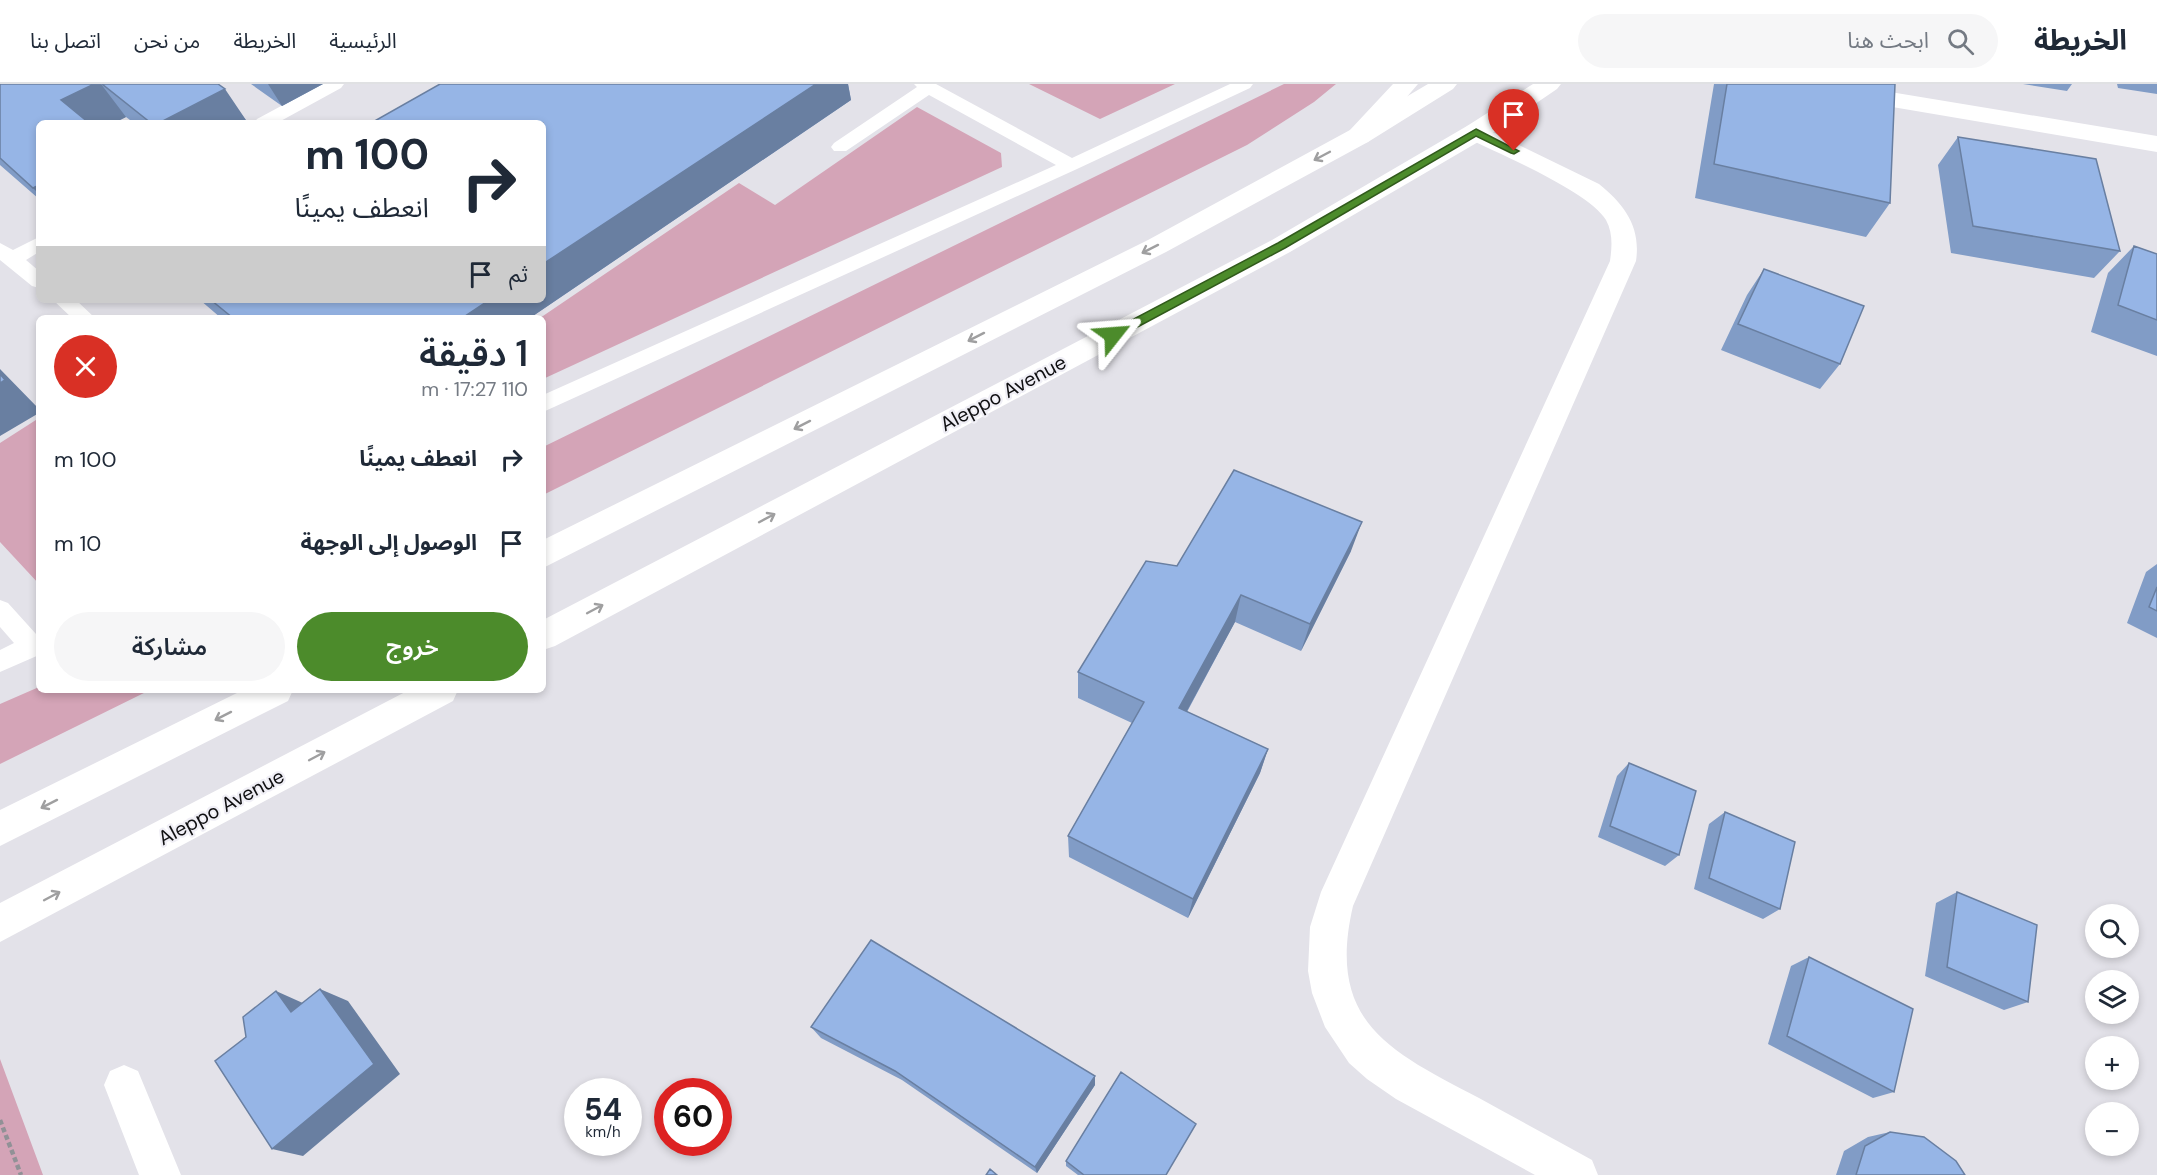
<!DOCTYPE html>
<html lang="ar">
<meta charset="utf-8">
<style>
body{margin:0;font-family:"DM Sans","Noto Sans Arabic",sans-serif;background:#f6f6f7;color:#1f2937;direction:rtl;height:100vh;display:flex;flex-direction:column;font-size:22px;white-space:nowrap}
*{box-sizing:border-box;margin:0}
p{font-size:20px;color:#747a83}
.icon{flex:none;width:33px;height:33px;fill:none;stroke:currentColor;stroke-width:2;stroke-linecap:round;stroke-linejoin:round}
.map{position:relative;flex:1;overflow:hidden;direction:ltr}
.side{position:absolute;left:36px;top:231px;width:510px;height:378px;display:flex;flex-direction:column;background:#fff;border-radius:9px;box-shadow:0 3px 9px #0003;direction:rtl}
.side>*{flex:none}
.banner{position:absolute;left:36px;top:36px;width:510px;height:183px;border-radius:9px;box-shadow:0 3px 9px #0003;direction:rtl;background:#fff;color:#1f2937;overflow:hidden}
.tools{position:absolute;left:2085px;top:820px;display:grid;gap:12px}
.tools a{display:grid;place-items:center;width:54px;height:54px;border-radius:50%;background:#fff;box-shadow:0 3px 9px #0003;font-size:30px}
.speed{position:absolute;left:564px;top:994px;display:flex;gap:12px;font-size:30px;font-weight:700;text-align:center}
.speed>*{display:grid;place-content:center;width:78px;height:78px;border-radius:50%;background:#fff;box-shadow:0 3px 9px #0003;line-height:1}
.speed small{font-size:15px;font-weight:400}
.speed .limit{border:9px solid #d22;background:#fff;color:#111}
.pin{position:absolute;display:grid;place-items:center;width:51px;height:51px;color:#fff;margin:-62px -26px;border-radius:50% 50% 50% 0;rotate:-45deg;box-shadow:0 0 6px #0007}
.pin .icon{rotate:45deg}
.me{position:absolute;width:66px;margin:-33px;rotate:62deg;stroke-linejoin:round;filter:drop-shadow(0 0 4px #0008)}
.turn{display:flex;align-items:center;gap:21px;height:126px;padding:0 18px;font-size:27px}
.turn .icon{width:78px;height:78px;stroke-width:2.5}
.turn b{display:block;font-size:42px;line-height:51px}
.then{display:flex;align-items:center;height:57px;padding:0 18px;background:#0003;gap:12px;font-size:22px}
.round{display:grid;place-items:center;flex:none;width:63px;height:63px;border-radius:32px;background:#f6f6f7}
.head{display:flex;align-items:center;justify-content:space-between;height:102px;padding:0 18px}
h1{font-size:36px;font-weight:600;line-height:45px}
.cta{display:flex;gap:12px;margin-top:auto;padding:12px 18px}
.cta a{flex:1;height:69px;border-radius:36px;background:#4c8b2b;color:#fff;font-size:24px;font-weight:600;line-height:69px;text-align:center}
.cta a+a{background:#f6f6f7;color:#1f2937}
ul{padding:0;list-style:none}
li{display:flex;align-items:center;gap:18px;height:84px;padding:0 18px}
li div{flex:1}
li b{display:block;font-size:22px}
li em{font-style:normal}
header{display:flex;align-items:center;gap:36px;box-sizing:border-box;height:84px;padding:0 30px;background:#fff;border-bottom:2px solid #e0e1e3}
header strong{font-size:28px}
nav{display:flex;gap:33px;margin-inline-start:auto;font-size:21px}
.search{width:420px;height:54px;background:#f6f6f7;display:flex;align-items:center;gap:15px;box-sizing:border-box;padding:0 21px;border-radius:33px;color:#747a83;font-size:22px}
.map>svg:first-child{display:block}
</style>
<header>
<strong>الخريطة</strong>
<div class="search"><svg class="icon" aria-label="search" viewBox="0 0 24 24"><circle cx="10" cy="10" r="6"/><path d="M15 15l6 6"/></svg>ابحث هنا</div>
<nav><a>الرئيسية</a><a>الخريطة</a><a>من نحن</a><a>اتصل بنا</a></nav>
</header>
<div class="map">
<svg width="2157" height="1091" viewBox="0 0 2157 1091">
<rect width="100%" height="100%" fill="#e3e2e9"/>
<path fill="#d4a4b7" d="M 1029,0 L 1175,0 L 1100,35 Z
M 1284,0 L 1336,0 L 1314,18 L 1247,61 L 543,411 L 543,363 Z
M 917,23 L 1001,69 L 1002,83 L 543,295 L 543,234 L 540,234 L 739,99 L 775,121 Z
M 39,334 L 39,500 L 0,458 L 0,359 Z
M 39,603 L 39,606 L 150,606 L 0,680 L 0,620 Z
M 0,975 L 43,1091 L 0,1091 Z"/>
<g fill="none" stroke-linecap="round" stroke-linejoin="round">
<path stroke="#919196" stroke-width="4.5" stroke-dasharray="5 3" stroke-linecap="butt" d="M 0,1036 L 21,1091"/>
<path fill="#fff" fill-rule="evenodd" d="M 322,0 L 344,0 L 341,4 L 277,39 L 254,39 L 257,35 Z
M 914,0 L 936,0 L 1072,74 L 1230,0 L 1253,0 L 1250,4 L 1077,85 L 543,328 L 543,311 L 1056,81 L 929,11 L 846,67 L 834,67 L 831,63 L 834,59 L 917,3 Z
M 39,153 L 39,168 L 26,176 L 39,187 L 39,204 L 32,202 L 0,176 L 0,159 L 13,166 Z
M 53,216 L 76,216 L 95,234 L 72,234 Z
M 0,516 L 8,519 L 36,550 L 39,549 L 39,571 L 0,588 L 0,566 L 14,559 L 0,543 Z"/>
<path fill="#fff" fill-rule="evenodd" d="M 1393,0 L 1418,0 L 1368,58 L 1359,60 L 1350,58 L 1347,52 L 1350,46 Z
M 1786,0 L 1842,0 L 2157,52 L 2157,68 L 1798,7 L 1790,5 Z
M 1476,40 L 1599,100 C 1625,121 1641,143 1636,177 L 1353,822 C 1326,938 1389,967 1479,1014 C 1517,1035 1554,1055 1592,1076 L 1598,1091 L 1535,1091 L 1396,1015 L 1367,995 L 1349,979 L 1325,943 L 1312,909 L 1308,887 L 1310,843 L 1321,808 L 1610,177 C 1612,163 1613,149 1606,136 C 1589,108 1500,70 1467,54 L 1464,48 L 1467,42 Z
M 124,981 L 138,987 L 181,1091 L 139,1091 L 104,1001 L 110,987 Z"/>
<path fill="#fff" fill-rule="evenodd" d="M 1428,0 L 1457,0 L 1453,5 L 1368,58 L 1166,168 L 543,484 L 543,456 L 1148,156 L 1350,46 Z
M 1533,0 L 1561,0 L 1557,5 L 1485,54 L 1290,168 L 555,562 L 543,566 L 543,536 L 1272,156 L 1467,42 Z
M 243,606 L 293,606 L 288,617 L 0,762 L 0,726 Z
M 409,606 L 458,606 L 453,617 L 0,858 L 0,819 Z"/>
</g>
<path fill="#819cc6" d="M 0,0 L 218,0 L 248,39 L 134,39 L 126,33 L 114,39 L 39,39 L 39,115 L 0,81 Z
M 251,0 L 323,0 L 282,22 Z
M 440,0 L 848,0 L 851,16 L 530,234 L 221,234 L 200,216 L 543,216 Z
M 1714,0 L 1895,0 L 1890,119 L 1866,153 L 1695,114 Z
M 2023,0 L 2072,0 L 2067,7 Z
M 2117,0 L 2157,0 L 2157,10 L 2118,4 Z
M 1958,53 L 2120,167 L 2094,194 L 1951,169 L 1938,81 Z
M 2134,162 L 2157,170 L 2157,272 L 2091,248 L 2108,189 Z
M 1764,185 L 1840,280 L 1820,305 L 1721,266 L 1747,211 Z
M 1351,467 L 1301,567 L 1235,538 L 1187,628 L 1268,665 L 1260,689 L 1188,834 L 1069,773 L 1068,752 L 1132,639 L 1078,614 L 1078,588 L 1177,482 Z
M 2157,480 L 2157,554 L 2127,539 L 2146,488 Z
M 1629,679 L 1679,771 L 1665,782 L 1598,753 L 1617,692 Z
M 1725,728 L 1780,825 L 1763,835 L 1694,805 L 1709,740 Z
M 1957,808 L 2028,918 L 2004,926 L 1925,892 L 1936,819 Z
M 1809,873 L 1894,1008 L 1873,1014 L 1768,960 L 1791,882 Z
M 811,943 L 1095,992 L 1095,1001 L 1037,1089 L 902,996 L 821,954 Z
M 1890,1048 L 1965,1091 L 1836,1091 L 1844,1067 L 1868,1053 Z
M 1066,1077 L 1166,1091 L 1078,1091 L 1066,1082 Z"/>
<path fill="#697fa1" d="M 94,0 L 101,0 L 126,33 L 114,39 L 80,39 L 61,16 Z
M 268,0 L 323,0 L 282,22 Z
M 816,0 L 848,0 L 851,16 L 530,234 L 462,234 L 489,216 L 543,216 L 543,180 Z
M 225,5 L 248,39 L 159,39 Z
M 39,101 L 39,110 L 33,104 Z
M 0,285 L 39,325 L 39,329 L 0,352 Z
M 1362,438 L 1351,467 L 1301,567 L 1310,540 Z
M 1241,511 L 1235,538 L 1175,649 L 1179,624 Z
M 1268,665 L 1260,689 L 1188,834 L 1193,815 Z
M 320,905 L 348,917 L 400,990 L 303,1072 L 272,1065 Z
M 276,907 L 305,920 L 291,928 Z
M 1095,992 L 1095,1001 L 1037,1089 L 1035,1083 Z"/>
<path fill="#96b5e6" stroke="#697fa1" stroke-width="1.5" d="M 0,0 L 94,0 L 61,16 L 89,39 L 39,39 L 39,101 L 33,104 L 0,74 Z
M 102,0 L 218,0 L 225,5 L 159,39 L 151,39 Z
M 440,0 L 816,0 L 543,180 L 543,39 L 371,39 Z
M 1727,0 L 1895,0 L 1890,119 L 1714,80 Z
M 1958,53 L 2096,75 L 2120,167 L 1973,142 Z
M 2134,162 L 2157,170 L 2157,236 L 2118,221 Z
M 1764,185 L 1864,222 L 1840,280 L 1738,240 Z
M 211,216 L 489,216 L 462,234 L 233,234 Z
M 0,290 L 5,296 L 0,299 Z
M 1234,386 L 1362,438 L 1310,540 L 1241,511 L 1179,624 L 1268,665 L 1193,815 L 1068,752 L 1144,618 L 1078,588 L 1146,477 L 1177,482 Z
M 2157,503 L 2157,527 L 2149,523 Z
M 1629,679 L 1696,707 L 1679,771 L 1610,742 Z
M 1725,728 L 1795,758 L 1780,825 L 1709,794 Z
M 1957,808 L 2037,841 L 2028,918 L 1947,883 Z
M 871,856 L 1095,992 L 1035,1083 L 895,987 L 811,943 Z
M 1809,873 L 1913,925 L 1894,1008 L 1787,952 Z
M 320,905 L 374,980 L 272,1065 L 215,977 L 246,953 L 243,933 L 276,907 L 291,928 Z
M 1121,988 L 1196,1040 L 1166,1091 L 1084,1091 L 1066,1077 Z
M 1890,1048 L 1924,1053 L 1956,1077 L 1965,1091 L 1856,1091 L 1865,1062 Z
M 990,1085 L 997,1091 L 986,1091 Z"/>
<defs><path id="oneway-shaft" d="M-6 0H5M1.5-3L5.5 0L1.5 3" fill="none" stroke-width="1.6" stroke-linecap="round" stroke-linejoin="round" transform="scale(1.5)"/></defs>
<g stroke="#9f9fa0">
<use href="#oneway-shaft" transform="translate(1322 72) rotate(152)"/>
<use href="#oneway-shaft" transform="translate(1150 165) rotate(153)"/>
<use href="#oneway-shaft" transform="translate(976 253) rotate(153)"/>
<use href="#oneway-shaft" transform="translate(802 341) rotate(153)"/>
<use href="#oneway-shaft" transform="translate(767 434) rotate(-28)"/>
<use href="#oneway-shaft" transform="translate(595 525) rotate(-28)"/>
<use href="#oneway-shaft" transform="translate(223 632) rotate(153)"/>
<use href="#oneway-shaft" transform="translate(317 672) rotate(-28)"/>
<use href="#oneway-shaft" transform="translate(49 720) rotate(153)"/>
<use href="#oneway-shaft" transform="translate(52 812) rotate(-28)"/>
</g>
<path fill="#4c8b2b" stroke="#315a1c" stroke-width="1.5" d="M 1476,45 L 1519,67 L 1514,70 L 1511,69 L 1476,52 L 1285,164 L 1117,254 L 1113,255 L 1107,251 L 1109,248 L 1278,159 Z"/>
<g text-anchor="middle" stroke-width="4.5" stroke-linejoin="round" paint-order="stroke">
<g font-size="20" fill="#0f0f11" stroke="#f0eff6">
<text transform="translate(1003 309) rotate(-28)" y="7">Aleppo Avenue</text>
<text transform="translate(221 723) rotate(-28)" y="7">Aleppo Avenue</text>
</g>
</g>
</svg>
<div class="tools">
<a><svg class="icon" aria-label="search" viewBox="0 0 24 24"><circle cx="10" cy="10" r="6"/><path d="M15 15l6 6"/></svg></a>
<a><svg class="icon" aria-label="layers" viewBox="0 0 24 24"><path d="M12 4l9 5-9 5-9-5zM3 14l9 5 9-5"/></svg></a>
<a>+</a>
<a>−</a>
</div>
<div class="speed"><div>54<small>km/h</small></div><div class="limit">60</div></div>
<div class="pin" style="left:1514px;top:67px;background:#d93025"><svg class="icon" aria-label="arrive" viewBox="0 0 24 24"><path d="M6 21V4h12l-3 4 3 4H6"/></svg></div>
<svg class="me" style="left:1113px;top:251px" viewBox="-20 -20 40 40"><path d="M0-17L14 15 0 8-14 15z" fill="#4c8b2b" stroke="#fff" stroke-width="4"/></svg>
<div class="banner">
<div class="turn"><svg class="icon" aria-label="right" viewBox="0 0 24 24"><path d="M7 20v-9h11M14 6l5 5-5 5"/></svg><div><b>100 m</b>انعطف يمينًا</div></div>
<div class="then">ثم<svg class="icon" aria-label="arrive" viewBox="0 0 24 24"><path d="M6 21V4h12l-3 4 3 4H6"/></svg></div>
</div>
<section class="side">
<div class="head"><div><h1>1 دقيقة</h1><p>110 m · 17:27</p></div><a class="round" style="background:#d93025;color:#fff"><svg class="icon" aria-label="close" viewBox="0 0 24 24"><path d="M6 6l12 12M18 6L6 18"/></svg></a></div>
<ul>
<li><svg class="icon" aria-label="right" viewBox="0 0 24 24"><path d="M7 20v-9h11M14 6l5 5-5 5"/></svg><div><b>انعطف يمينًا</b></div><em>100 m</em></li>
<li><svg class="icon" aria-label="arrive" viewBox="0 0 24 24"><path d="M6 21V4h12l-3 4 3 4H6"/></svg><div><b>الوصول إلى الوجهة</b></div><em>10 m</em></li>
</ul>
<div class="cta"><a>خروج</a><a>مشاركة</a></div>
</section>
</div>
